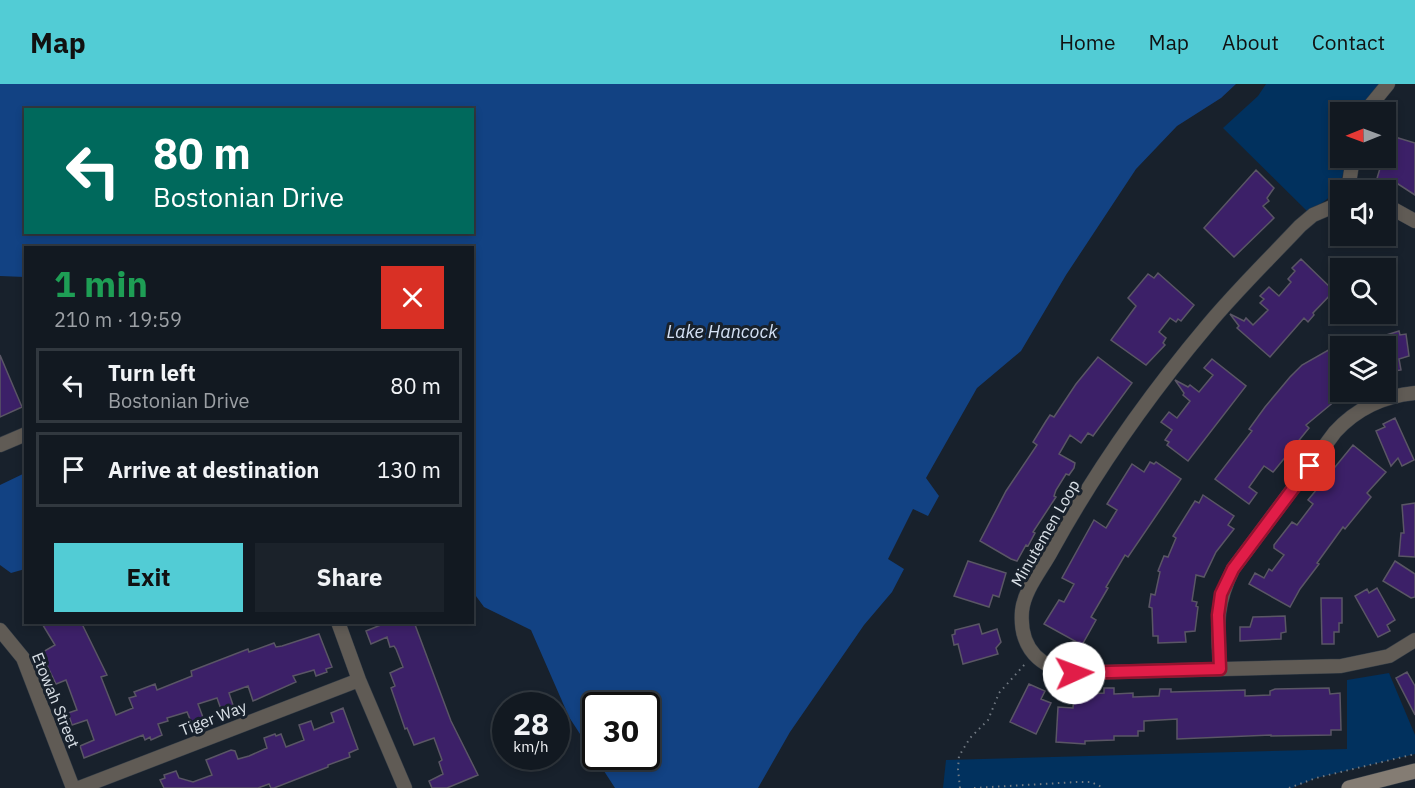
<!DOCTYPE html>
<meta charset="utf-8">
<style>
body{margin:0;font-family:"IBM Plex Sans",sans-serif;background:#1b222a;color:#f1f3f6;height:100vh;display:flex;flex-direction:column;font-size:22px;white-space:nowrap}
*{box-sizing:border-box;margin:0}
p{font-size:20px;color:#9ca0a5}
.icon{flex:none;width:33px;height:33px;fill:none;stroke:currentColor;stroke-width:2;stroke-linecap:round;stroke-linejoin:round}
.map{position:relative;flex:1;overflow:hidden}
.details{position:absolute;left:24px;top:162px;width:450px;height:378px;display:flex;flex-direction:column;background:#121921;border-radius:0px;box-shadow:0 3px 9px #0003,0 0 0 2px #31383f}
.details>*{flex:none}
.top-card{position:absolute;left:24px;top:24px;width:450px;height:126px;border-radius:0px;box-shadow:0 3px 9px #0003,0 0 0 2px #31383f;background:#00695c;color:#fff;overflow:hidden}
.needle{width:39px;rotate:269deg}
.tools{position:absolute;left:1330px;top:18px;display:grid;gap:12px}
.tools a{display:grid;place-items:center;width:66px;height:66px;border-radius:0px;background:#121921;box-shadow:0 3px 9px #0003,0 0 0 2px #31383f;font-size:30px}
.speed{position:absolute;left:492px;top:608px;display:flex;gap:12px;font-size:30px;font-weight:700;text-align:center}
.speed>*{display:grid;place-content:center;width:78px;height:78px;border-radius:50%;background:#121921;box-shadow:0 3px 9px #0003,0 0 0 2px #31383f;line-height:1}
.speed small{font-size:15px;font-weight:400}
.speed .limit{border:3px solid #111;border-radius:9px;background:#fff;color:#111}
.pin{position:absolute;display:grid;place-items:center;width:51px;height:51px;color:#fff;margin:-26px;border-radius:12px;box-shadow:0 3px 9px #0006}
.me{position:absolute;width:66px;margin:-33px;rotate:88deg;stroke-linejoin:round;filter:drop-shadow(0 0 4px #0008)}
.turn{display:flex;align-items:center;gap:21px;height:126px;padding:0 30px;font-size:27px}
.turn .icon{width:78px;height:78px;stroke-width:2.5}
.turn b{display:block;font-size:42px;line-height:51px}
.round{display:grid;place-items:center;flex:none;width:63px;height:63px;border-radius:0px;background:#1b222a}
.headline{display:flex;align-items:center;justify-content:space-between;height:102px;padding:0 30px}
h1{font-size:36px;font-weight:700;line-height:45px;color:#1e9e55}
.action{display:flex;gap:12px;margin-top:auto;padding:12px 30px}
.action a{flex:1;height:69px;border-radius:0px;background:#52ccd5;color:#111;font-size:24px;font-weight:700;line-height:69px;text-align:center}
.action a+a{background:#1b222a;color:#f1f3f6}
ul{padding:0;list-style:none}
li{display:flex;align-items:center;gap:18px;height:75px;margin:0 12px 9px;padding:0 18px;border:3px solid #31383f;border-radius:0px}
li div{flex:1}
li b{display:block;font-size:22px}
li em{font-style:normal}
header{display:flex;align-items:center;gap:36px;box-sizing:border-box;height:84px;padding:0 30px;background:#52ccd5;color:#111}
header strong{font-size:28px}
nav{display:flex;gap:33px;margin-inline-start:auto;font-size:21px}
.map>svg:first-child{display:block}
</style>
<header>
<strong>Map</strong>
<nav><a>Home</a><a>Map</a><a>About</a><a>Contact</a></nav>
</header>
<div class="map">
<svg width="1415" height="704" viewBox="0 0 1415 704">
<rect width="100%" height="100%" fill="#18212c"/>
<path fill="#01315e" d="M 1266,0 L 1381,0 L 1357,28 L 1341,28 L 1341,74 L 1346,74 C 1342,105 1334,112 1308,128 L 1223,44 L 1258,12 Z
M 1389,589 L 1415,651 L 1415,670 L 1316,694 L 1292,704 L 943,704 L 946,676 L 1347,665 L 1347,596 Z"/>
<path fill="#124283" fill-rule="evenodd" d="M 0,0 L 1236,0 L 1221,14 L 1177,42 L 1136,85 L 1066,191 L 1021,267 L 977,304 L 926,394 L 939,412 L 928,432 L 913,425 L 888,475 L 904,485 L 892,508 L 864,541 L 790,648 L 758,704 L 615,704 L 569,633 L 531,546 L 484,523 L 473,508 L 472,164 L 26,164 L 25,193 L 0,192 ZM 26,26 L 472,26 L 472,148 L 26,148 ZM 596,621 L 646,621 L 646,672 L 596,672 Z
M 25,389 L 25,485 L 11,489 L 0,481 L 0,401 Z"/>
<path fill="#3c2068" stroke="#5a5665" stroke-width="1.5" d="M 1395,53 L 1415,59 L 1415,111 L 1395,98 L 1392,107 L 1379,103 L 1380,99 L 1376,98 L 1383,74 L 1386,74 L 1387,56 L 1394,58 Z
M 1256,86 L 1274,104 L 1267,114 L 1269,117 L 1263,122 L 1274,134 L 1234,173 L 1204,144 Z
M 1301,175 L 1334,207 L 1313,229 L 1314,231 L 1308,238 L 1304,234 L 1270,273 L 1237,244 L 1239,242 L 1230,230 L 1244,237 L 1246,234 L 1253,241 L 1268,226 L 1260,219 L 1264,215 L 1260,212 L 1269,203 L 1279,212 L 1291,198 L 1288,195 L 1295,187 L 1292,184 Z
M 1158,189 L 1194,221 L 1181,237 L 1178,235 L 1176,238 L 1170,234 L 1159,248 L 1166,254 L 1163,259 L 1165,261 L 1146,281 L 1111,256 L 1136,222 L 1128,214 L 1148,190 L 1154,194 Z
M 1399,247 L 1400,251 L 1406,250 L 1409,272 L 1399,275 L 1401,286 L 1389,288 L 1383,252 Z
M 1332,264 L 1341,277 L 1341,312 L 1306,341 L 1309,344 L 1274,387 L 1273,388 L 1264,382 L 1249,403 L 1257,409 L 1249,420 L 1215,395 L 1252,347 L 1249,345 L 1265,323 L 1290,293 L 1302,281 Z
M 0,271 L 22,323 L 0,333 Z
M 1098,273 L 1132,299 L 1093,352 L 1088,349 L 1081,359 L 1070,351 L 1059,370 L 1075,379 L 1074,384 L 1069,391 L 1066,390 L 1056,406 L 1054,412 L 1056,413 L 1033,448 L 1035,449 L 1028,462 L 1026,461 L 1017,477 L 1011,475 L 980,457 L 1006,407 L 1037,361 L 1033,358 L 1046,337 L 1050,331 L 1054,333 L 1076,300 Z
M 1212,275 L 1246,302 L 1188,377 L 1167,361 L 1169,358 L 1165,356 L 1172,346 L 1161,338 L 1169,328 L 1177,334 L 1190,317 L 1183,311 L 1184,309 L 1175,296 L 1188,303 L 1190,301 L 1199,308 L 1213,291 L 1204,284 Z
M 1395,334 L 1414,376 L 1402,382 L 1398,374 L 1391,382 L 1376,347 L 1385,343 L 1383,340 Z
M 1353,361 L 1386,388 L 1367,409 L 1371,413 L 1345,445 L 1343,443 L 1317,479 L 1319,480 L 1300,505 L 1290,523 L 1249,500 L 1255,489 L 1264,494 L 1269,485 L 1272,487 L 1284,471 L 1274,464 L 1274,461 L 1292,438 L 1297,441 L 1313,420 L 1308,416 Z
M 1150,378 L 1154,380 L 1156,378 L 1181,395 L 1128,473 L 1125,471 L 1106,503 L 1108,504 L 1091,533 L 1096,536 L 1082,561 L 1044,540 L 1059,516 L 1064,518 L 1074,500 L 1062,494 L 1094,436 L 1106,444 L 1117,426 L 1107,420 L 1132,380 L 1144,388 Z
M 1203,411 L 1234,432 L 1228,441 L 1234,445 L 1216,468 L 1204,493 L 1196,491 L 1192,517 L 1197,518 L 1196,522 L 1198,523 L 1195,547 L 1185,548 L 1186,558 L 1158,559 L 1158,552 L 1153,552 L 1152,524 L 1149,523 L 1151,510 L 1155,511 L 1160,488 L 1158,487 L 1164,472 L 1168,473 L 1176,454 L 1173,452 L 1195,417 L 1199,419 Z
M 1415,419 L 1415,473 L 1399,472 L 1401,449 L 1404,449 L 1402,421 Z
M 968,477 L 1006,489 L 999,513 L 993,511 L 989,523 L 954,512 Z
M 1395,477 L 1415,490 L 1415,513 L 1411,514 L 1383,497 Z
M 1377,504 L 1395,536 L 1387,541 L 1390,547 L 1378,553 L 1355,512 L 1367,505 L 1369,509 Z
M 1321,514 L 1342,514 L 1342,539 L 1339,539 L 1339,548 L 1334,548 L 1334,560 L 1322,560 Z
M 1285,532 L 1286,548 L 1281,549 L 1281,555 L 1240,557 L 1240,543 L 1250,543 L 1253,533 Z
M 41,538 L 81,538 L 107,591 L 101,593 L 116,631 L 133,624 L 129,614 L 136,612 L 134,608 L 155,600 L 157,606 L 192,592 L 191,587 L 248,565 L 249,568 L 274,559 L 276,563 L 282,562 L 319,550 L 332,583 L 326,585 L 327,588 L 316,592 L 314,586 L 293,592 L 296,598 L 253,617 L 248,602 L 229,609 L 234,624 L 222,628 L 217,614 L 198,620 L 204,636 L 192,640 L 187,628 L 167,634 L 168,637 L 158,640 L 162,651 L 151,656 L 150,653 L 145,656 L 143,651 L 84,674 L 80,662 L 94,656 L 87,636 L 72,641 L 68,629 L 77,626 L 66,596 L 56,600 L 41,569 L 55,561 Z
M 388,538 L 414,538 L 451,637 L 478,691 L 447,704 L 432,704 L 429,697 L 443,690 L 439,678 L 442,676 L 434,654 L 414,661 L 407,644 L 405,645 L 391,604 L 395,602 L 390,589 L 403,583 L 396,565 L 394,562 L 390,563 L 387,553 L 371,560 L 366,547 Z
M 979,540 L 982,550 L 997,545 L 1001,558 L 996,564 L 998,570 L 963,580 L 958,560 L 954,561 L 952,551 L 955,550 L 955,546 Z
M 1407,588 L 1415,602 L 1415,631 L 1396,594 Z
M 1029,600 L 1045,607 L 1041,615 L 1051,619 L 1036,650 L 1010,638 Z
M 1104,604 L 1114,604 L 1114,610 L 1133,609 L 1133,613 L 1159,612 L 1160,605 L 1171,605 L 1171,608 L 1245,606 L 1245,612 L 1270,611 L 1270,607 L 1275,605 L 1329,604 L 1330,610 L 1340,609 L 1341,646 L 1331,646 L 1331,651 L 1271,652 L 1271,651 L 1177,655 L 1177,635 L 1144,637 L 1144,647 L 1138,647 L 1138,652 L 1114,652 L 1114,656 L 1085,657 L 1085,660 L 1056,658 L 1058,623 L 1073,624 L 1074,611 L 1104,609 Z
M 343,624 L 358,665 L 349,669 L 350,673 L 328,681 L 328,683 L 274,704 L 271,704 L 269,700 L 258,704 L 164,704 L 160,696 L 165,694 L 164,691 L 176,687 L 179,694 L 193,698 L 212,691 L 206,676 L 231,666 L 235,667 L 238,675 L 249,672 L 267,664 L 264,654 L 275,650 L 276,652 L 281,650 L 286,663 L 304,656 L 299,641 L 311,637 L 314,646 L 334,638 L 331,629 Z"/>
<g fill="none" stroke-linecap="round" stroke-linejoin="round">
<defs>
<path id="minor" d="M 1365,28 L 1388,0
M 1348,106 L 1353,74
M 1341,119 L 1313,131 L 1300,142 C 1269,175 1236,207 1207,242 C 1149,311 1095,388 1052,466 C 1042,485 1024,506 1022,527 C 1019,564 1040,584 1074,589 L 1341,582 L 1389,572 L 1415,556
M 1386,121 L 1415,137
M 0,361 L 26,350
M 338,538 L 359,596 L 405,704
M 0,546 L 23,574 L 73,704
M 1220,585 C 1218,543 1214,524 1233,485 L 1335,348 C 1357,324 1383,312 1415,309
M 79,704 L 359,596"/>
<path id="secondary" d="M 1349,704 L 1415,687"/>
</defs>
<use href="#minor" stroke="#333c46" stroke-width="15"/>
<use href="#secondary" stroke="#333c46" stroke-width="16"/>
<path stroke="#717982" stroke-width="2" stroke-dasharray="1.5 4.5" stroke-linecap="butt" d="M 960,704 L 958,685 L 959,672 L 970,654 L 988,636 L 999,609 L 1025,580
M 974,704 L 1077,698 L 1091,698 L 1104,704
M 1289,704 L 1316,694 L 1415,670"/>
<use href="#minor" stroke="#605b55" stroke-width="14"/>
<use href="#secondary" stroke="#847c73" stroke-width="15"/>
</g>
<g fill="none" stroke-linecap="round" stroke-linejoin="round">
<defs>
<path id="route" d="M 1074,589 L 1220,585 L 1218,531 L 1221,510 L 1233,485 L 1310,382"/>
</defs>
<use href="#route" stroke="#92132f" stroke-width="15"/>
<use href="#route" stroke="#e11d48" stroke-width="10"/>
</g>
<g text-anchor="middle" stroke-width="6" stroke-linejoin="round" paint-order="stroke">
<g font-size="16" fill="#dae1e8" stroke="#18212c">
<text transform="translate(1045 449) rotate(-60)" y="6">Minutemen Loop</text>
<text transform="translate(56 616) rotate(68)" y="6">Etowah Street</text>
<text transform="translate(213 634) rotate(-21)" y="6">Tiger Way</text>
</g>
<g font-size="18" font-style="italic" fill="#d5e2f6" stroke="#18212c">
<text x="722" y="254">Lake Hancock</text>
</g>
</g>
</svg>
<div class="tools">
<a><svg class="needle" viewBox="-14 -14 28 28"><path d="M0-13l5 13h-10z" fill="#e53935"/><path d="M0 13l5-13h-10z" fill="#9ca0a5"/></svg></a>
<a><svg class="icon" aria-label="sound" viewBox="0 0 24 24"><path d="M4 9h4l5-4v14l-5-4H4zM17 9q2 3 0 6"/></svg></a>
<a><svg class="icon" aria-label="search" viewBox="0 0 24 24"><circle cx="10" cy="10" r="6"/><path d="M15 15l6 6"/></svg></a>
<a><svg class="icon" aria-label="layers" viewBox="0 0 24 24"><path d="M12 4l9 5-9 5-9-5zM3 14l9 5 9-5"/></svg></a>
</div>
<div class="speed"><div>28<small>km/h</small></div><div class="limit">30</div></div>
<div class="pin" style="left:1310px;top:382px;background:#d93025"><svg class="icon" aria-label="arrive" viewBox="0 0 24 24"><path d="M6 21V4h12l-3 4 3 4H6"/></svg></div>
<svg class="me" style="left:1074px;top:589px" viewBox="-20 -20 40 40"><circle r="19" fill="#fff"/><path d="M0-13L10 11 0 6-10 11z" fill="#e11d48"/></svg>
<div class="top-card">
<div class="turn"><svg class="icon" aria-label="left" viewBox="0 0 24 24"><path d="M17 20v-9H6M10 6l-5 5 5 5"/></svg><div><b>80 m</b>Bostonian Drive</div></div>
</div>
<section class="details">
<div class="headline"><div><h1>1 min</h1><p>210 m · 19:59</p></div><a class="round" style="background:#d93025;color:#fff"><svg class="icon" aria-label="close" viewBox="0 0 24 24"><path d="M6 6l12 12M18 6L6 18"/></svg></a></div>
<ul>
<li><svg class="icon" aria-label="left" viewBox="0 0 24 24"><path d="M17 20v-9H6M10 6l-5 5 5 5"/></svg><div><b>Turn left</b><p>Bostonian Drive</p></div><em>80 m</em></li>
<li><svg class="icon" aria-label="arrive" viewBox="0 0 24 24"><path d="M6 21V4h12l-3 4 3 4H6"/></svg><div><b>Arrive at destination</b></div><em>130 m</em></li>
</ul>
<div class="action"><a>Exit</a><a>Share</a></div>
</section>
</div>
